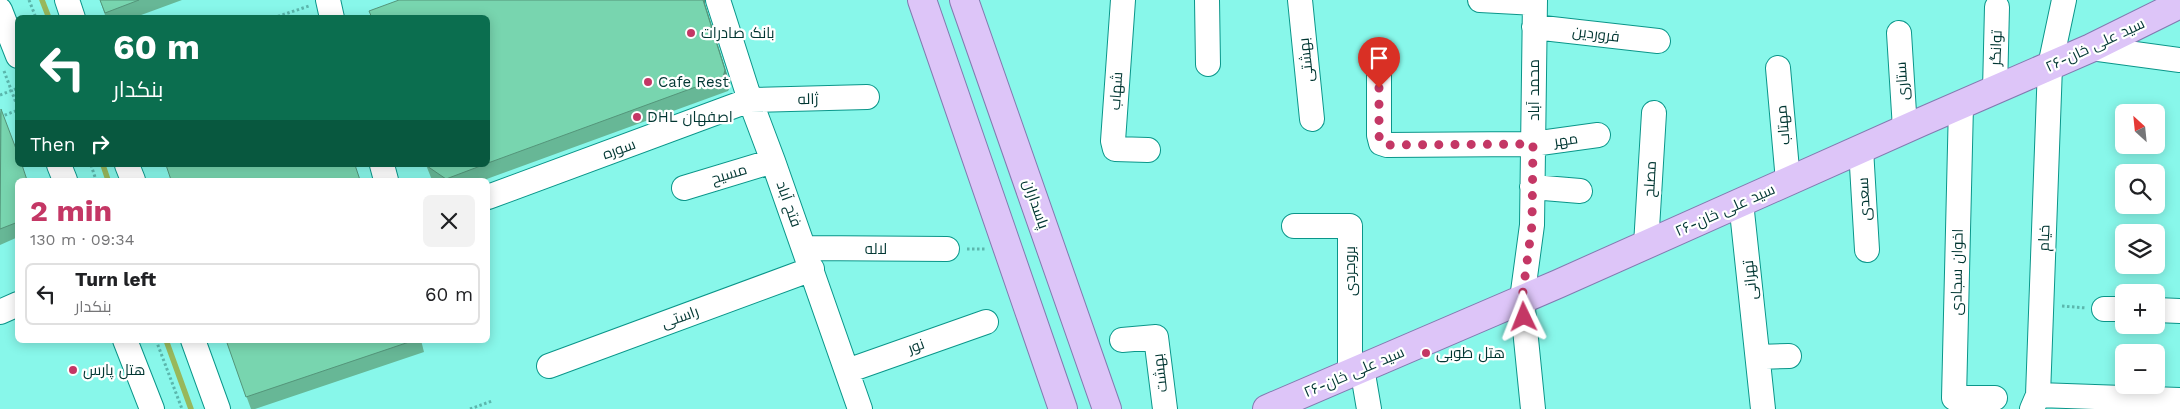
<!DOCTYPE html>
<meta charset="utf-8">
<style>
body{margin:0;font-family:"Work Sans",Cairo,sans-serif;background:#f2f2f2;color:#202124;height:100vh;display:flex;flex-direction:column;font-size:19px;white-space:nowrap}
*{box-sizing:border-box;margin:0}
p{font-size:16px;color:#757577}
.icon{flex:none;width:28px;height:28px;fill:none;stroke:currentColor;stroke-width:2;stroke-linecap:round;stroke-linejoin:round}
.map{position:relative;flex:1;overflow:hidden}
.panel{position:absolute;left:15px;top:178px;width:475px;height:165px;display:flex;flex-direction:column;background:#fff;border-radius:8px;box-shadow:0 2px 12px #0003}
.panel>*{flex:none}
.banner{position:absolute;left:15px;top:15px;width:475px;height:152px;border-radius:8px;box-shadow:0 2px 12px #0003;background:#0b6e4f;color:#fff;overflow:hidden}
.needle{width:32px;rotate:333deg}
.fabs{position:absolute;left:2115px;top:104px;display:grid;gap:10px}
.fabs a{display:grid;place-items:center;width:50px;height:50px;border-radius:8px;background:#fff;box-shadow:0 2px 12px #0003;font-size:25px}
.pin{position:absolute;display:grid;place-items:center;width:42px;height:42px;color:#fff;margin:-51px -21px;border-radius:50% 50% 50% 0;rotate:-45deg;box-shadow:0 0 5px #0007}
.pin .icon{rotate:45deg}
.me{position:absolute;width:55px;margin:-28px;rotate:358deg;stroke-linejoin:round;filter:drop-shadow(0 0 4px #0008)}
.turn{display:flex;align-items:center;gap:18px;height:105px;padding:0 15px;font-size:22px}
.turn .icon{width:65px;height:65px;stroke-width:2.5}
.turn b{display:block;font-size:35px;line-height:42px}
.then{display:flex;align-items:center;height:48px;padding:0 15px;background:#0003;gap:10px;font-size:19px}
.round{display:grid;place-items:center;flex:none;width:52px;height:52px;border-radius:8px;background:#f2f2f2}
.overview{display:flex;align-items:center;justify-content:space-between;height:85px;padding:0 15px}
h1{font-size:30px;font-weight:700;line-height:38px;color:#c43765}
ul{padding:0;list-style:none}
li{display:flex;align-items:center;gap:15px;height:62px;margin:0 10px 8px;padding:0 5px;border:2px solid #e0e0e0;border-radius:8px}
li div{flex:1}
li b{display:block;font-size:19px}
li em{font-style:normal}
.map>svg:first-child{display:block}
</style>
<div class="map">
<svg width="2180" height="409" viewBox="0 0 2180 409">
<rect width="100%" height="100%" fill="#88f7ea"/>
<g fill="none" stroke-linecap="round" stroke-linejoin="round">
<path stroke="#98b85c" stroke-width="5.5" d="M 42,0 L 49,18
M 103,165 L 108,180
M 166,340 L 191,409"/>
<defs>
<path id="minor" d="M 67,0 L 73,18
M 328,0 L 332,18
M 718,0 L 750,100 L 773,161 L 860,409
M 1123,0 L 1113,141 L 1115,149 L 1148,150
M 1207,0 L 1208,64
M 1300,0 L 1312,119
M 1480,0 L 1534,3
M 0,10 L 18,56
M 1534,27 L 1658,41
M 1899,33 L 1905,129
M 2091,48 L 2180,60
M 1778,68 L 1788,181
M 1379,71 L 1379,135 L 1381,143 L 1387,145 L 1533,144 L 1598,135
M 1995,90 L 1997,7
M 1961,105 L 1954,398 L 1995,398
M 1861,149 L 1867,250
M 59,165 L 65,180
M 127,165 L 133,180
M 382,165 L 386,180
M 1532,187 L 1580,191
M 684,188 L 773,161
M 488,197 L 750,100 L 867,97
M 1741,202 L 1763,409
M 1294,226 L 1350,226 L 1350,373
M 1646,245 L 1654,113
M 805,248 L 947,249
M 2104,309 L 2124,309
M 2156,310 L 2180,311
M 0,312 L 18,304
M 125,340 L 152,409
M 193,340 L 218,409
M 1122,340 L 1156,337 L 1165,409
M 1758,357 L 1789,356
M 549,366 L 812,269
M 1362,368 L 1369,409
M 847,371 L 986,322
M 2038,395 L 2180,400
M 1533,409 L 1522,299 L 1532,225 L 1535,0
M 2032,409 L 2038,395 L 2050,66 L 2064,0"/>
<path id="major" d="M 922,0 L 1063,409
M 964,0 L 1107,409
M 1267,409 L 1558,284 L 1921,122 L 2091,48 L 2180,4"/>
</defs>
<use href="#minor" stroke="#0a968a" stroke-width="26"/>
<use href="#major" stroke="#827ab0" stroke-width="30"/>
<path stroke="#5bb7ad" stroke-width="3" stroke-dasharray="2.5 2.5" stroke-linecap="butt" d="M 29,0 L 36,18
M 273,18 L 309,6
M 4,71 L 18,108
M 0,95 L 18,88
M 0,117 L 18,110
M 91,165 L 96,180
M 967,249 L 986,249
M 2062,306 L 2086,308
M 156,340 L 182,409
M 470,409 L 492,401"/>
<use href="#minor" stroke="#fff" stroke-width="24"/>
<use href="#major" stroke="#ddc5f8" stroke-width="28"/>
</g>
<path fill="#67b796" d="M 100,0 L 182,0 L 133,18 L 106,18 Z
M 705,4 L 730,84 L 728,91 L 484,180 L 432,180 L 426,165 L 488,165 L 488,18 Z
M 0,110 L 18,180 L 18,237 L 0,245 Z
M 226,340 L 421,340 L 424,352 L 255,409 L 251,409 Z"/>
<path fill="#54957a" d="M 703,0 L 705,0 L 705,4 L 730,84 L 728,91 L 723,77 Z"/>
<path fill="#78d5af" stroke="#54957a" d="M 100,0 L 139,0 L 105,13 Z
M 399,0 L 703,0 L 725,70 L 723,77 L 488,163 L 488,18 L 372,18 L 369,11 Z
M 1,109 L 18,154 L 18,165 L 22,165 L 27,180 L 18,180 L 18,222 L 0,229 Z
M 166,165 L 355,165 L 360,180 L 171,180 Z
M 426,165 L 483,165 L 446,179 L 427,166 Z
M 226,340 L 415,340 L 246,397 Z"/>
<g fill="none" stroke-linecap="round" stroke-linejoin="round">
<path stroke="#c43765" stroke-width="9" stroke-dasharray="0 16.2" d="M 1379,88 L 1379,136 L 1381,143 L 1387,145 L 1533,144 L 1532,225 L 1522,299 L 1524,317"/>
</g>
<g fill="#c43765" stroke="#fff" stroke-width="2">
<circle cx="691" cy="33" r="5"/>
<circle cx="648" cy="82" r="5"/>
<circle cx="637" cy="117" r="5"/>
<circle cx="1426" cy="353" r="5"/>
<circle cx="73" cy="370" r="5"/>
</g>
<g text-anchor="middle" stroke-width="4.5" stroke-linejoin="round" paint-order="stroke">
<g font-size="15" fill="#013632" stroke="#fff" text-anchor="start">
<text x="701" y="38">بانک صادرات</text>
<text x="658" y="87">Cafe Rest</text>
<text x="647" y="122">DHL اصفهان</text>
<text x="1436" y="358">هتل طوبی</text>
<text x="83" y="375">هتل پارس</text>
</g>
<g font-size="15" fill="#013632" stroke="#fff">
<text transform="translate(1596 34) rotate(7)" y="5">فروردین</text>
<text transform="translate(2095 45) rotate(-25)" y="5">۲۶-سید علی خان</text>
<text transform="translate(1996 48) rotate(-88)" y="5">توانگر</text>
<text transform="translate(1306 60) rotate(-96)" y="5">بهشتی</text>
<text transform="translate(1902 81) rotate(-94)" y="5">ستاری</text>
<text transform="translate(1534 90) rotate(-90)" y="5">محمد آباد</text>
<text transform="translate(1116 91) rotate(-86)" y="5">شهاب</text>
<text transform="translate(808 99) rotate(-1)" y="5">ژاله</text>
<text transform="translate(1783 125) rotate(-95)" y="5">مهتاب</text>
<text transform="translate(1566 140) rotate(-8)" y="5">مهر</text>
<text transform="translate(619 149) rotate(-20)" y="5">سوره</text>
<text transform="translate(729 174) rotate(-17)" y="5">مسیح</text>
<text transform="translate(1650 179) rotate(-87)" y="5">مصلح</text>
<text transform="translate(1864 199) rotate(-93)" y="5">سعدی</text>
<text transform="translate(789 204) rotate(70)" y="5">فتح آباد</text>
<text transform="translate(1036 204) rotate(71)" y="5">پاسداران</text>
<text transform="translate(1725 210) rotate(-24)" y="5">۲۶-سید علی خان</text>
<text transform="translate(2044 238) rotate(-88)" y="5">خیام</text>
<text x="876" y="254">لاله</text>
<text transform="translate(1350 271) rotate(-90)" y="5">بروجردی</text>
<text transform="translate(1957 272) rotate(-89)" y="5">اخوان سجادی</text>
<text transform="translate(1750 280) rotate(-96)" y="5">تهرانی</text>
<text transform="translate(680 317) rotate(-20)" y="5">راستی</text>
<text transform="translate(916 346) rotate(-20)" y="5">نور</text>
<text transform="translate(1354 372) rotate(-23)" y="5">۲۶-سید علی خان</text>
<text transform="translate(1160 373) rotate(-97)" y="5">بهشت</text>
</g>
</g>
</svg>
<div class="fabs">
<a><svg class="needle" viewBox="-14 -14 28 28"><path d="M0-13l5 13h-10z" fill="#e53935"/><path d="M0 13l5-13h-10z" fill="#757577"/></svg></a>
<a><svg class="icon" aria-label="search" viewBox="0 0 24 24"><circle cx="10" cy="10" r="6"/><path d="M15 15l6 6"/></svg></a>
<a><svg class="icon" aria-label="layers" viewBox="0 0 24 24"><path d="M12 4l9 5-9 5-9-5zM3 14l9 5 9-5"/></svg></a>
<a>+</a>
<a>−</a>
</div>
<div class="pin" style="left:1379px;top:88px;background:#d93025"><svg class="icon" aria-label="arrive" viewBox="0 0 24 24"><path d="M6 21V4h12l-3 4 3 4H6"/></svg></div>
<svg class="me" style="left:1524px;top:317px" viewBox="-20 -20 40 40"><path d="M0-17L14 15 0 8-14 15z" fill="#c43765" stroke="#fff" stroke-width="4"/></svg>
<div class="banner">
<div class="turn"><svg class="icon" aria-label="left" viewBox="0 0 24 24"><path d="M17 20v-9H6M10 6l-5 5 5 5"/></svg><div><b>60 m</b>بنکدار</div></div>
<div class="then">Then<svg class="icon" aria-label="right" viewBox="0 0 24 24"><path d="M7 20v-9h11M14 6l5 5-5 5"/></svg></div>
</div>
<section class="panel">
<div class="overview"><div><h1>2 min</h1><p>130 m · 09:34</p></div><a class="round"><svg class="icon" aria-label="close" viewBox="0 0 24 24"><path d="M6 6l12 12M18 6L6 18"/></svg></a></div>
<ul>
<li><svg class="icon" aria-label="left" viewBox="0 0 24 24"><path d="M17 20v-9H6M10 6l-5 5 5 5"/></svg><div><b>Turn left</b><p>بنکدار</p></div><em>60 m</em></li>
</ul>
</section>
</div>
